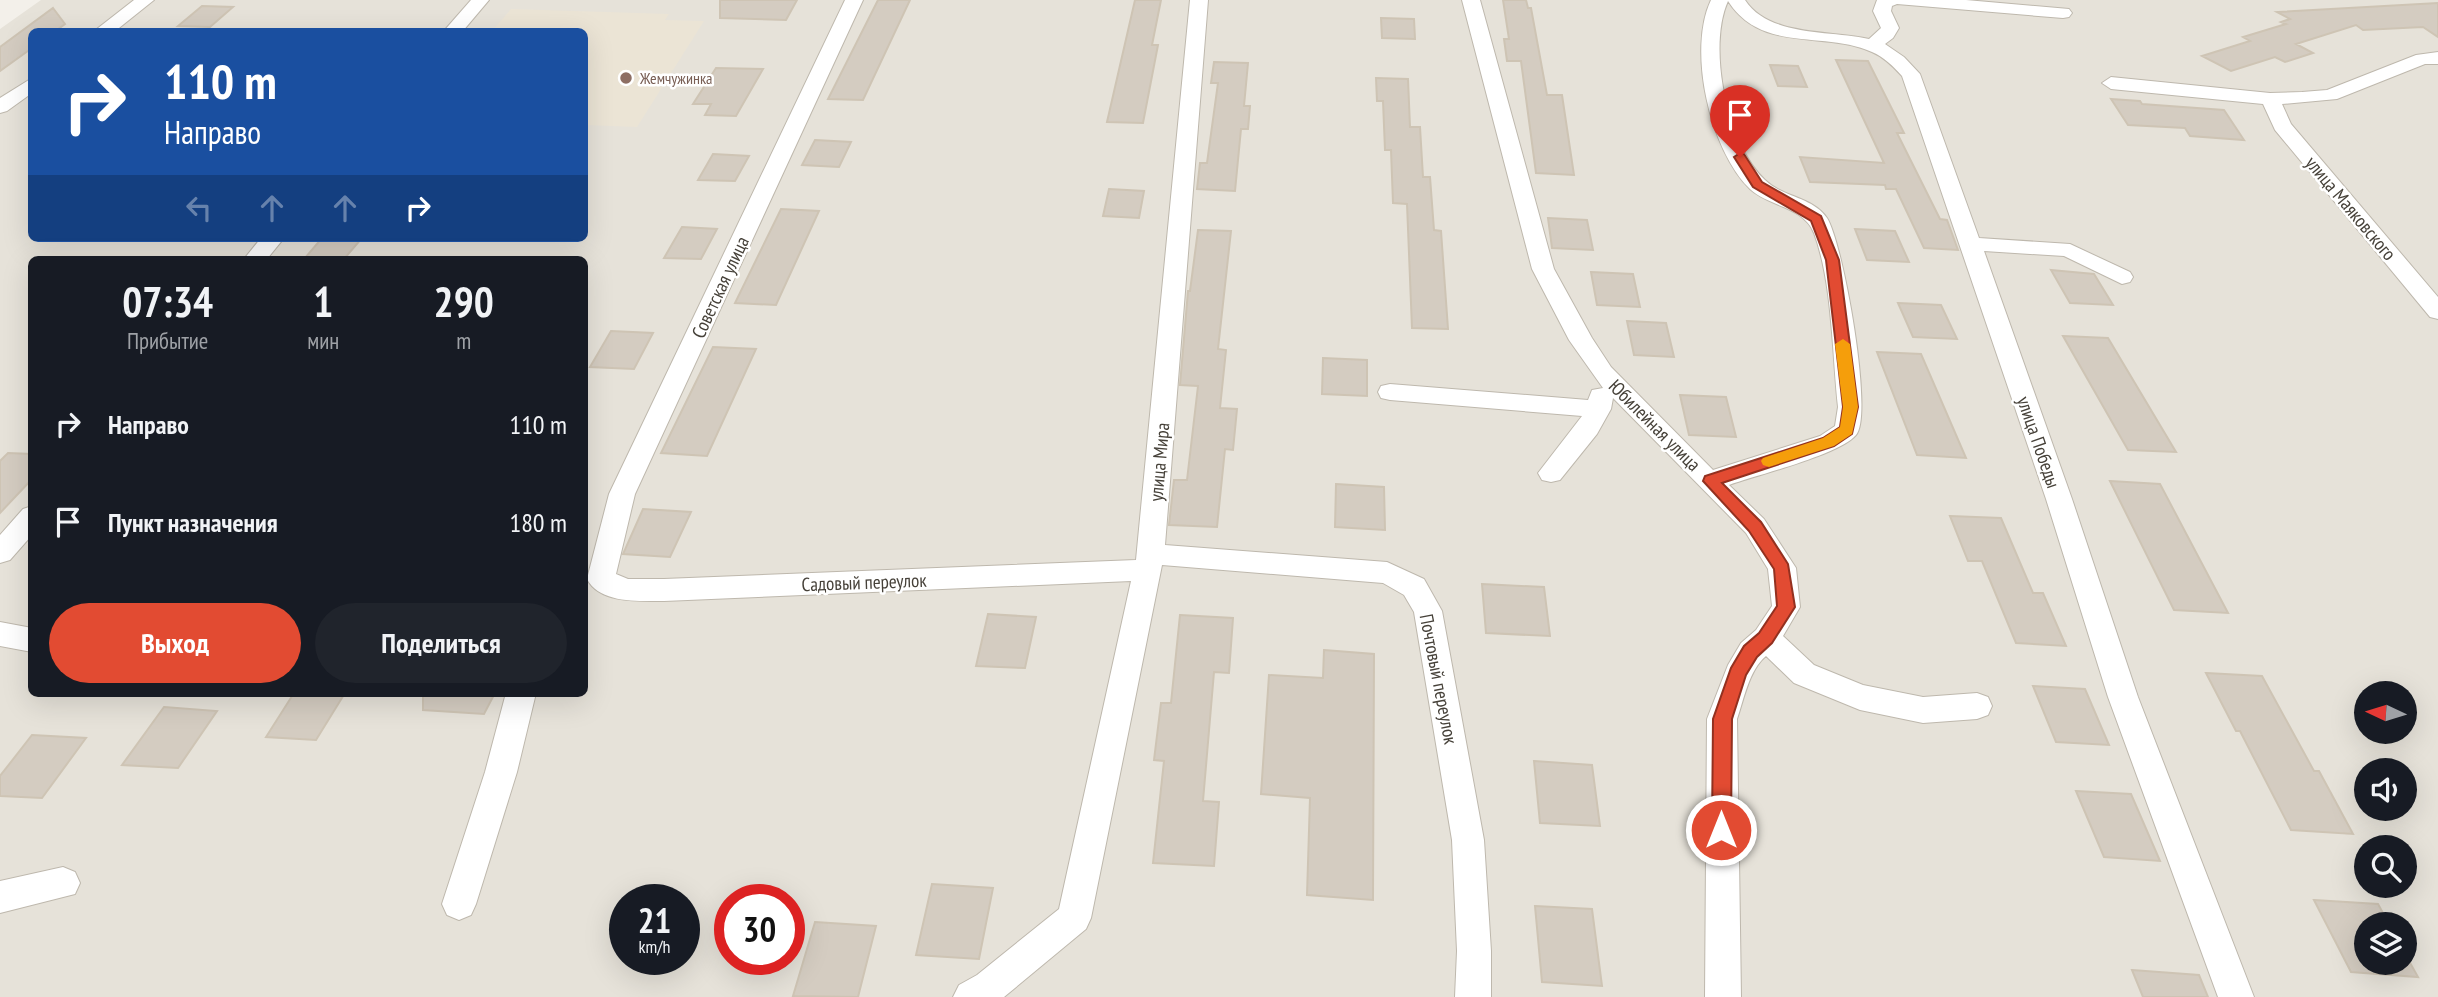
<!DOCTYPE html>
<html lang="ru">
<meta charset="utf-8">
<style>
body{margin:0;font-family:"PT Sans Narrow",sans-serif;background:#20242c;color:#f1f3f6;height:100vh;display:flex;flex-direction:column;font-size:26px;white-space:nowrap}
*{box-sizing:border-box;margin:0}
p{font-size:23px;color:#9ea1a6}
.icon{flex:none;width:38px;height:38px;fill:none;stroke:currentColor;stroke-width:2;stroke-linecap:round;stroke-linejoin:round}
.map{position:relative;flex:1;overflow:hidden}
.side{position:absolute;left:28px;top:256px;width:560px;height:441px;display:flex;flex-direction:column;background:#171b24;border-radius:10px;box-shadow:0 7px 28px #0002}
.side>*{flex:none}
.guide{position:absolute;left:28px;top:28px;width:560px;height:214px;border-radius:10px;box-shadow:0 7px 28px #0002;background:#1a4fa0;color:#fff;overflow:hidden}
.needle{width:46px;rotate:274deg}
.tools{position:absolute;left:2354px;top:681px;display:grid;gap:14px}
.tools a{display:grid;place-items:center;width:63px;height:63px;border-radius:50%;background:#171b24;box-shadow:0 7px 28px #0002;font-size:35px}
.speed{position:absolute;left:609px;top:884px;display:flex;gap:14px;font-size:35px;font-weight:700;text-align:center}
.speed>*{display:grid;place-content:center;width:91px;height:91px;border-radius:50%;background:#171b24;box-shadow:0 7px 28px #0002;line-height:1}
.speed small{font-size:18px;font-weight:400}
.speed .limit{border:10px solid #d22;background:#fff;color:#111}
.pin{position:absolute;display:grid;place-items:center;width:60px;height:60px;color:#fff;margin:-72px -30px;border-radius:50% 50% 50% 0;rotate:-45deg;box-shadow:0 0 7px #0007}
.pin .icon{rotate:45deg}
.me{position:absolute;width:77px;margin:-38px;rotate:0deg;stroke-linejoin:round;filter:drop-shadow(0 0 5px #0008)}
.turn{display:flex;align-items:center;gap:24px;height:147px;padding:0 21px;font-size:32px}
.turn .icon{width:91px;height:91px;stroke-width:2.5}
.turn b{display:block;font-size:49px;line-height:60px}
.lanes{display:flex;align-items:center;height:66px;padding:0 21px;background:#0003;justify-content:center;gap:35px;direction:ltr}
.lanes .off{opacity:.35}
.eta{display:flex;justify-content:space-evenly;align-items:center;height:119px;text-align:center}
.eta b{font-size:42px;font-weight:700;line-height:49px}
.action{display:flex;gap:14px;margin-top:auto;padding:14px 21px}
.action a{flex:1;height:80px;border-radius:42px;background:#e24b32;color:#fff;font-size:28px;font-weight:700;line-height:80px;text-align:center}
.action a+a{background:#20242c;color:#f1f3f6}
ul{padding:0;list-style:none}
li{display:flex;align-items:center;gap:21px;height:98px;padding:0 21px}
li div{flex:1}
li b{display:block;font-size:26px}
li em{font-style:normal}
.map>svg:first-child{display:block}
</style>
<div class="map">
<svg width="2438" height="997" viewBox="0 0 2438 997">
<rect width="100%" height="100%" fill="#f3f0ea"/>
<path fill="#e6e2d9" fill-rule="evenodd" d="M 41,0 L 2438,0 L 2438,997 L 0,997 L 0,29 ZM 32,32 L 584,32 L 584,238 L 32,238 ZM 32,259 L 584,259 L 584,693 L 32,693 ZM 2366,693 L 2404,693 L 2404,732 L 2366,732 ZM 2366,770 L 2404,770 L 2404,808 L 2366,808 ZM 2366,847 L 2404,847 L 2404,886 L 2366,886 ZM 625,900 L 684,900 L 684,959 L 625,959 ZM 730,900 L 789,900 L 789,959 L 730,959 ZM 2366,924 L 2404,924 L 2404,962 L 2366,962 Z"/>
<path fill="#ebe4d5" d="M 511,9 L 669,14 L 665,20 L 704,21 L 637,127 L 585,125 L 584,32 L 492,31 Z"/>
<path fill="#d4ccc1" stroke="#cec4b4" stroke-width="2" d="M 720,0 L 797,0 L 786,20 L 720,18 Z
M 878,0 L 910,0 L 863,100 L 828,99 Z
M 1135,0 L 1161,0 L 1152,45 L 1158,45 L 1143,123 L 1107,122 Z
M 1503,0 L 1526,0 L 1528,8 L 1531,8 L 1547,95 L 1562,95 L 1574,175 L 1536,173 L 1521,61 L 1507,61 L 1504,39 L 1509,39 Z
M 2438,3 L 2438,37 L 2423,27 L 2363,30 L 2356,25 L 2296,44 L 2313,53 L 2285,62 L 2275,57 L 2231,71 L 2202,56 L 2250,41 L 2243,37 L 2286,24 L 2281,22 L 2290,19 L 2277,12 Z
M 202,6 L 233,7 L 210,27 L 178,26 Z
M 53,8 L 65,24 L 54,32 L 32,32 L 32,48 L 0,71 L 0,47 Z
M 1381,18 L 1414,19 L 1415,39 L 1382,38 Z
M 1836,60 L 1868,61 L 1904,133 L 1897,133 L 1940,219 L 1947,220 L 1958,250 L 1924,248 L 1896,189 L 1886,189 L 1885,185 L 1810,182 L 1800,157 L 1884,163 Z
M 1214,62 L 1248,63 L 1244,106 L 1250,106 L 1248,129 L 1241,129 L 1235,191 L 1197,189 L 1200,163 L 1207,163 L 1218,83 L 1211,83 Z
M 1770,65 L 1798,66 L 1807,87 L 1778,86 Z
M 716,68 L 763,69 L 736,116 L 705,115 L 711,104 L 693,104 Z
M 1376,78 L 1408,79 L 1410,127 L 1420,127 L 1423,177 L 1430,177 L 1434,230 L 1441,231 L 1448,329 L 1412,328 L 1407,204 L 1393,203 L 1391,150 L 1385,150 L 1383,101 L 1377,101 Z
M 2111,99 L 2140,101 L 2142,104 L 2224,110 L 2244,140 L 2190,136 L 2185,128 L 2128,125 Z
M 815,140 L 851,142 L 839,167 L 802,165 Z
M 713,154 L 749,156 L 735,181 L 698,180 Z
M 1109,189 L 1144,191 L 1139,218 L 1103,216 Z
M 781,209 L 819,211 L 776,305 L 735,303 Z
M 1548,218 L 1587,220 L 1593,250 L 1552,248 Z
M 682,227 L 717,229 L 701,259 L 664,258 Z
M 1855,229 L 1895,231 L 1909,262 L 1867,260 Z
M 1198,230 L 1231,231 L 1218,349 L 1226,350 L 1220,408 L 1237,409 L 1233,450 L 1225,449 L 1217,527 L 1169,525 L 1174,480 L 1187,480 L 1198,386 L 1180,385 L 1188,291 L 1190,291 Z
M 322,238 L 362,238 L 344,259 L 305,258 Z
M 2051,270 L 2094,274 L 2113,305 L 2070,303 Z
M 1591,272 L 1633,274 L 1640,307 L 1597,305 Z
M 1898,303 L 1941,305 L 1957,339 L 1913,337 Z
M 1627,321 L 1666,323 L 1674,357 L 1634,355 Z
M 611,331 L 653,333 L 634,369 L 590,367 Z
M 2063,336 L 2108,338 L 2176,452 L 2128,450 Z
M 713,347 L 756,349 L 707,456 L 661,453 Z
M 1877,352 L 1921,354 L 1966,458 L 1917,455 Z
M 1323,358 L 1367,360 L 1367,396 L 1322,394 Z
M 1680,395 L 1726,397 L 1736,437 L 1689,435 Z
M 8,453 L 32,454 L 32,479 L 0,513 L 0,461 Z
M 2110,481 L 2160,484 L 2228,613 L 2174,610 Z
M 1336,484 L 1384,487 L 1385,530 L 1335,527 Z
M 643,509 L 691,512 L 670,557 L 623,554 Z
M 1950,516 L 2001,518 L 2033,593 L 2043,593 L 2066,646 L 2016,643 L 1982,561 L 1968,561 Z
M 1482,584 L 1544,587 L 1550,636 L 1486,633 Z
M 988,614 L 1036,617 L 1025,668 L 976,666 Z
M 1180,615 L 1233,618 L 1229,673 L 1214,672 L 1203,801 L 1219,802 L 1214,866 L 1153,863 L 1164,761 L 1154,760 L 1161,703 L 1171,703 Z
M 1324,650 L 1374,654 L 1373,900 L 1307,895 L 1310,798 L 1261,794 L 1269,675 L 1323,678 Z
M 2206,673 L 2262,676 L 2314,771 L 2319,771 L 2353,834 L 2291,830 L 2240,731 L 2236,731 Z
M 2033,686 L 2085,689 L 2109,745 L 2056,742 Z
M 294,693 L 345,693 L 316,740 L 266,737 Z
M 423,693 L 495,693 L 484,714 L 423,710 Z
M 164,707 L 217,711 L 178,768 L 122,765 Z
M 32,735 L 86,738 L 42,798 L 0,796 L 0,776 Z
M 1534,761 L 1592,765 L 1600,826 L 1540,823 Z
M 2076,791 L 2131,794 L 2160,861 L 2104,857 Z
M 932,884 L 993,888 L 979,959 L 916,955 Z
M 2314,900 L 2378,904 L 2389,924 L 2366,924 L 2366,962 L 2404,962 L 2404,952 L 2418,977 L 2351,972 Z
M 1535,906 L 1592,909 L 1602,986 L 1542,982 Z
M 815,922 L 876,926 L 858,997 L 793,996 Z
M 2132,970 L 2199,975 L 2208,997 L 2143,997 Z"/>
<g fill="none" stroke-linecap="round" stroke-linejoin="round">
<defs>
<path id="minor" d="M 134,0 L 154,0 L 114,32 L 93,32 Z
M 471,0 L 489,0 L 462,32 L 443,32 Z
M 845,0 L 863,0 L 635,494 L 616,574 L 628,579 L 664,579 L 1136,560 L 1190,0 L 1208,0 L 1165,545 L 1387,562 L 1424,579 L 1442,611 L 1484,840 L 1491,951 L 1491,997 L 1455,997 L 1457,951 L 1452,840 L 1414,612 L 1404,595 L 1383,583 L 1162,565 L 1091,918 L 1086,929 L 1004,997 L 953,997 L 959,985 L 977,975 L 1059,909 L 1131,581 L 664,601 C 640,601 600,604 587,579 L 609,494 Z
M 1462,0 L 1480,0 L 1554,269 L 1592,338 L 1611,367 L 1713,470 L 1820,436 L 1835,426 L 1838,407 C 1832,353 1833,285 1814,233 C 1803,206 1769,207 1750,189 C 1710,150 1687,50 1711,0 L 1745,0 C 1769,37 1830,30 1869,39 L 1881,28 L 1873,11 L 1877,0 L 1966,0 L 2069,9 L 2072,13 L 2069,17 L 2063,18 L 1897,4 L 1892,6 L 1891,11 L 1899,28 L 1893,38 L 1885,44 L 1904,57 L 1920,74 L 1979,238 L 2070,244 L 2130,272 L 2133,277 L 2130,282 L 2122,284 L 2064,256 L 1984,251 L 2072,499 L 2138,697 L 2254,997 L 2218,997 L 2108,697 L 2046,499 L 1902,76 C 1893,66 1884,57 1872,52 C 1824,30 1762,54 1728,1 C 1707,47 1727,145 1765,180 C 1782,197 1813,197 1827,218 C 1843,243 1874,415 1856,435 C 1839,455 1757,475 1729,485 L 1764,519 L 1796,568 L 1800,607 L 1783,636 L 1814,665 L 1863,685 L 1923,697 L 1977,693 L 1988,697 L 1992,706 L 1988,715 L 1977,719 L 1923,723 L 1860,710 L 1794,683 L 1766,656 C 1749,670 1744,699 1737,719 L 1741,997 L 1705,997 L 1707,719 L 1728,665 L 1741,643 L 1756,630 L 1772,606 L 1768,569 L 1746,533 L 1613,398 L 1611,409 L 1597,434 L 1560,480 L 1551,482 L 1542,480 L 1538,473 L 1582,416 L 1390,400 L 1381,398 L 1378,392 L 1381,386 L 1390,384 L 1588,400 L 1592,390 L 1603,388 L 1569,340 L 1532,269 Z
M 2438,52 L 2438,64 L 2425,64 L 2337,99 L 2282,104 L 2291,124 L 2438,297 L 2438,319 L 2430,317 L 2275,130 L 2263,104 L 2111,89 L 2102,83 L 2111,77 L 2270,93 L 2302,92 L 2327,90 L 2416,55 Z
M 32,78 L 32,93 L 7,111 L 0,113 L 0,98 Z
M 261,238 L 284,238 L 267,259 L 244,259 Z
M 32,506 L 32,535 L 10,560 L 0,563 L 0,535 L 23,509 Z
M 0,622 L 32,628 L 32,652 L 0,646 Z
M 506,693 L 536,693 L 517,772 L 476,904 L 471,915 L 459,920 L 447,915 L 442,904 L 485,772 Z
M 63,867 L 75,872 L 80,883 L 75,894 L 0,913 L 0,881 Z"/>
</defs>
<use href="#minor" stroke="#beb8ad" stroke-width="2"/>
<use href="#minor" fill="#fff" fill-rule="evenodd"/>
</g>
<path fill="#e24b32" stroke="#933120" stroke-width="2" d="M 1740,153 L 1744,154 L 1762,182 L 1821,216 L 1839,260 L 1858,407 L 1852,434 L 1834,446 L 1722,483 L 1761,522 L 1788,564 L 1795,607 L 1772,643 L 1757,657 L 1746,675 L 1732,719 L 1731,830 L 1728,836 L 1721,839 L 1715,836 L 1712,830 L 1713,719 L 1731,668 L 1744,646 L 1759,633 L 1777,606 L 1774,569 L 1749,531 L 1703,481 L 1705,476 L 1823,438 L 1840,427 L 1843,407 L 1826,260 L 1811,221 L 1753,187 L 1734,157 Z"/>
<path fill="#f59e0b" d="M 1843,339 L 1850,344 L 1858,407 L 1852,434 L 1834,446 L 1769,467 L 1763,465 L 1761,461 L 1763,458 L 1823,438 L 1840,427 L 1843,407 L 1835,344 Z"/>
<circle fill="#8d6e63" stroke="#fff" stroke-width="2.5" cx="626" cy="78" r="7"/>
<g text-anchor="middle" stroke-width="5" stroke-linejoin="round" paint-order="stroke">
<g font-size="16" fill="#785e54" stroke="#fff" text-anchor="start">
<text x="640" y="84">Жемчужинка</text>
</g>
<g font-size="19" fill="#464139" stroke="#fff">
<text transform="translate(2351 208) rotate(50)" y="7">улица Маяковского</text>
<text transform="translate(720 287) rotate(-65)" y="7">Советская улица</text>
<text transform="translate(1655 425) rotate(45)" y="7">Юбилейная улица</text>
<text transform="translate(2039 442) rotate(71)" y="7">улица Победы</text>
<text transform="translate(1159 462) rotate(-85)" y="7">улица Мира</text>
<text transform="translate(864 582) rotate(-2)" y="7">Садовый переулок</text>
<text transform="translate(1439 679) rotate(79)" y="7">Почтовый переулок</text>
</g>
</g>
</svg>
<div class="tools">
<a><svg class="needle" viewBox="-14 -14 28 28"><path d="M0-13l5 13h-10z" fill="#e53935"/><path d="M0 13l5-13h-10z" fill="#9ea1a6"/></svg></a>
<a><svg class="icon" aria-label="sound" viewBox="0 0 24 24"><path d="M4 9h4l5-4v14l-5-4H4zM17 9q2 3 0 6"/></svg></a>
<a><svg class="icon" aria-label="search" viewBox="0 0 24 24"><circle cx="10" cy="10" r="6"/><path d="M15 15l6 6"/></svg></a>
<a><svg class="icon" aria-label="layers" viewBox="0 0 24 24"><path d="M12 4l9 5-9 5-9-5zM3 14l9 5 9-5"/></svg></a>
</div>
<div class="speed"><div>21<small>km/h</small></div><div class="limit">30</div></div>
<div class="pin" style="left:1740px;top:157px;background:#d93025"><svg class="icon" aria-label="arrive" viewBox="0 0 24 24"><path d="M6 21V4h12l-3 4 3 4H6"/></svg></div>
<svg class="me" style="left:1721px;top:830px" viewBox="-20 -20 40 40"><circle r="17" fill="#e24b32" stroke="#fff" stroke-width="3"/><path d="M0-11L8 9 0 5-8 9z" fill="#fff"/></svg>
<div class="guide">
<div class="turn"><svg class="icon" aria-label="right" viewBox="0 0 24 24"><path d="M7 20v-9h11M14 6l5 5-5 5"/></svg><div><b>110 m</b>Направо</div></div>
<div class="lanes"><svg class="icon off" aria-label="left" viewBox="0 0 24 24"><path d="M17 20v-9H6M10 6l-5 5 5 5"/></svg><svg class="icon off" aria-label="ahead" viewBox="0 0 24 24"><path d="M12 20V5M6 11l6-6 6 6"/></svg><svg class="icon off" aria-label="ahead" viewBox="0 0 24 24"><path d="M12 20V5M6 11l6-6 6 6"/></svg><svg class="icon" aria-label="right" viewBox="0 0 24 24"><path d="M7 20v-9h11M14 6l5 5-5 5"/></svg></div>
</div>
<section class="side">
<div class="eta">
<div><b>07:34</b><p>Прибытие</p></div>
<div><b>1</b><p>мин</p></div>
<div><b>290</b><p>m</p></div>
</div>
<ul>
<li><svg class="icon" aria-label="right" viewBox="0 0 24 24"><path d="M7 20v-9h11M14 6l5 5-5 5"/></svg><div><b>Направо</b></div><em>110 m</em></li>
<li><svg class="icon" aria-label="arrive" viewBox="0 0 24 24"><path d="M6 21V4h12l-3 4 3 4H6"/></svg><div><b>Пункт назначения</b></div><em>180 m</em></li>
</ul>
<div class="action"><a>Выход</a><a>Поделиться</a></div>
</section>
</div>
